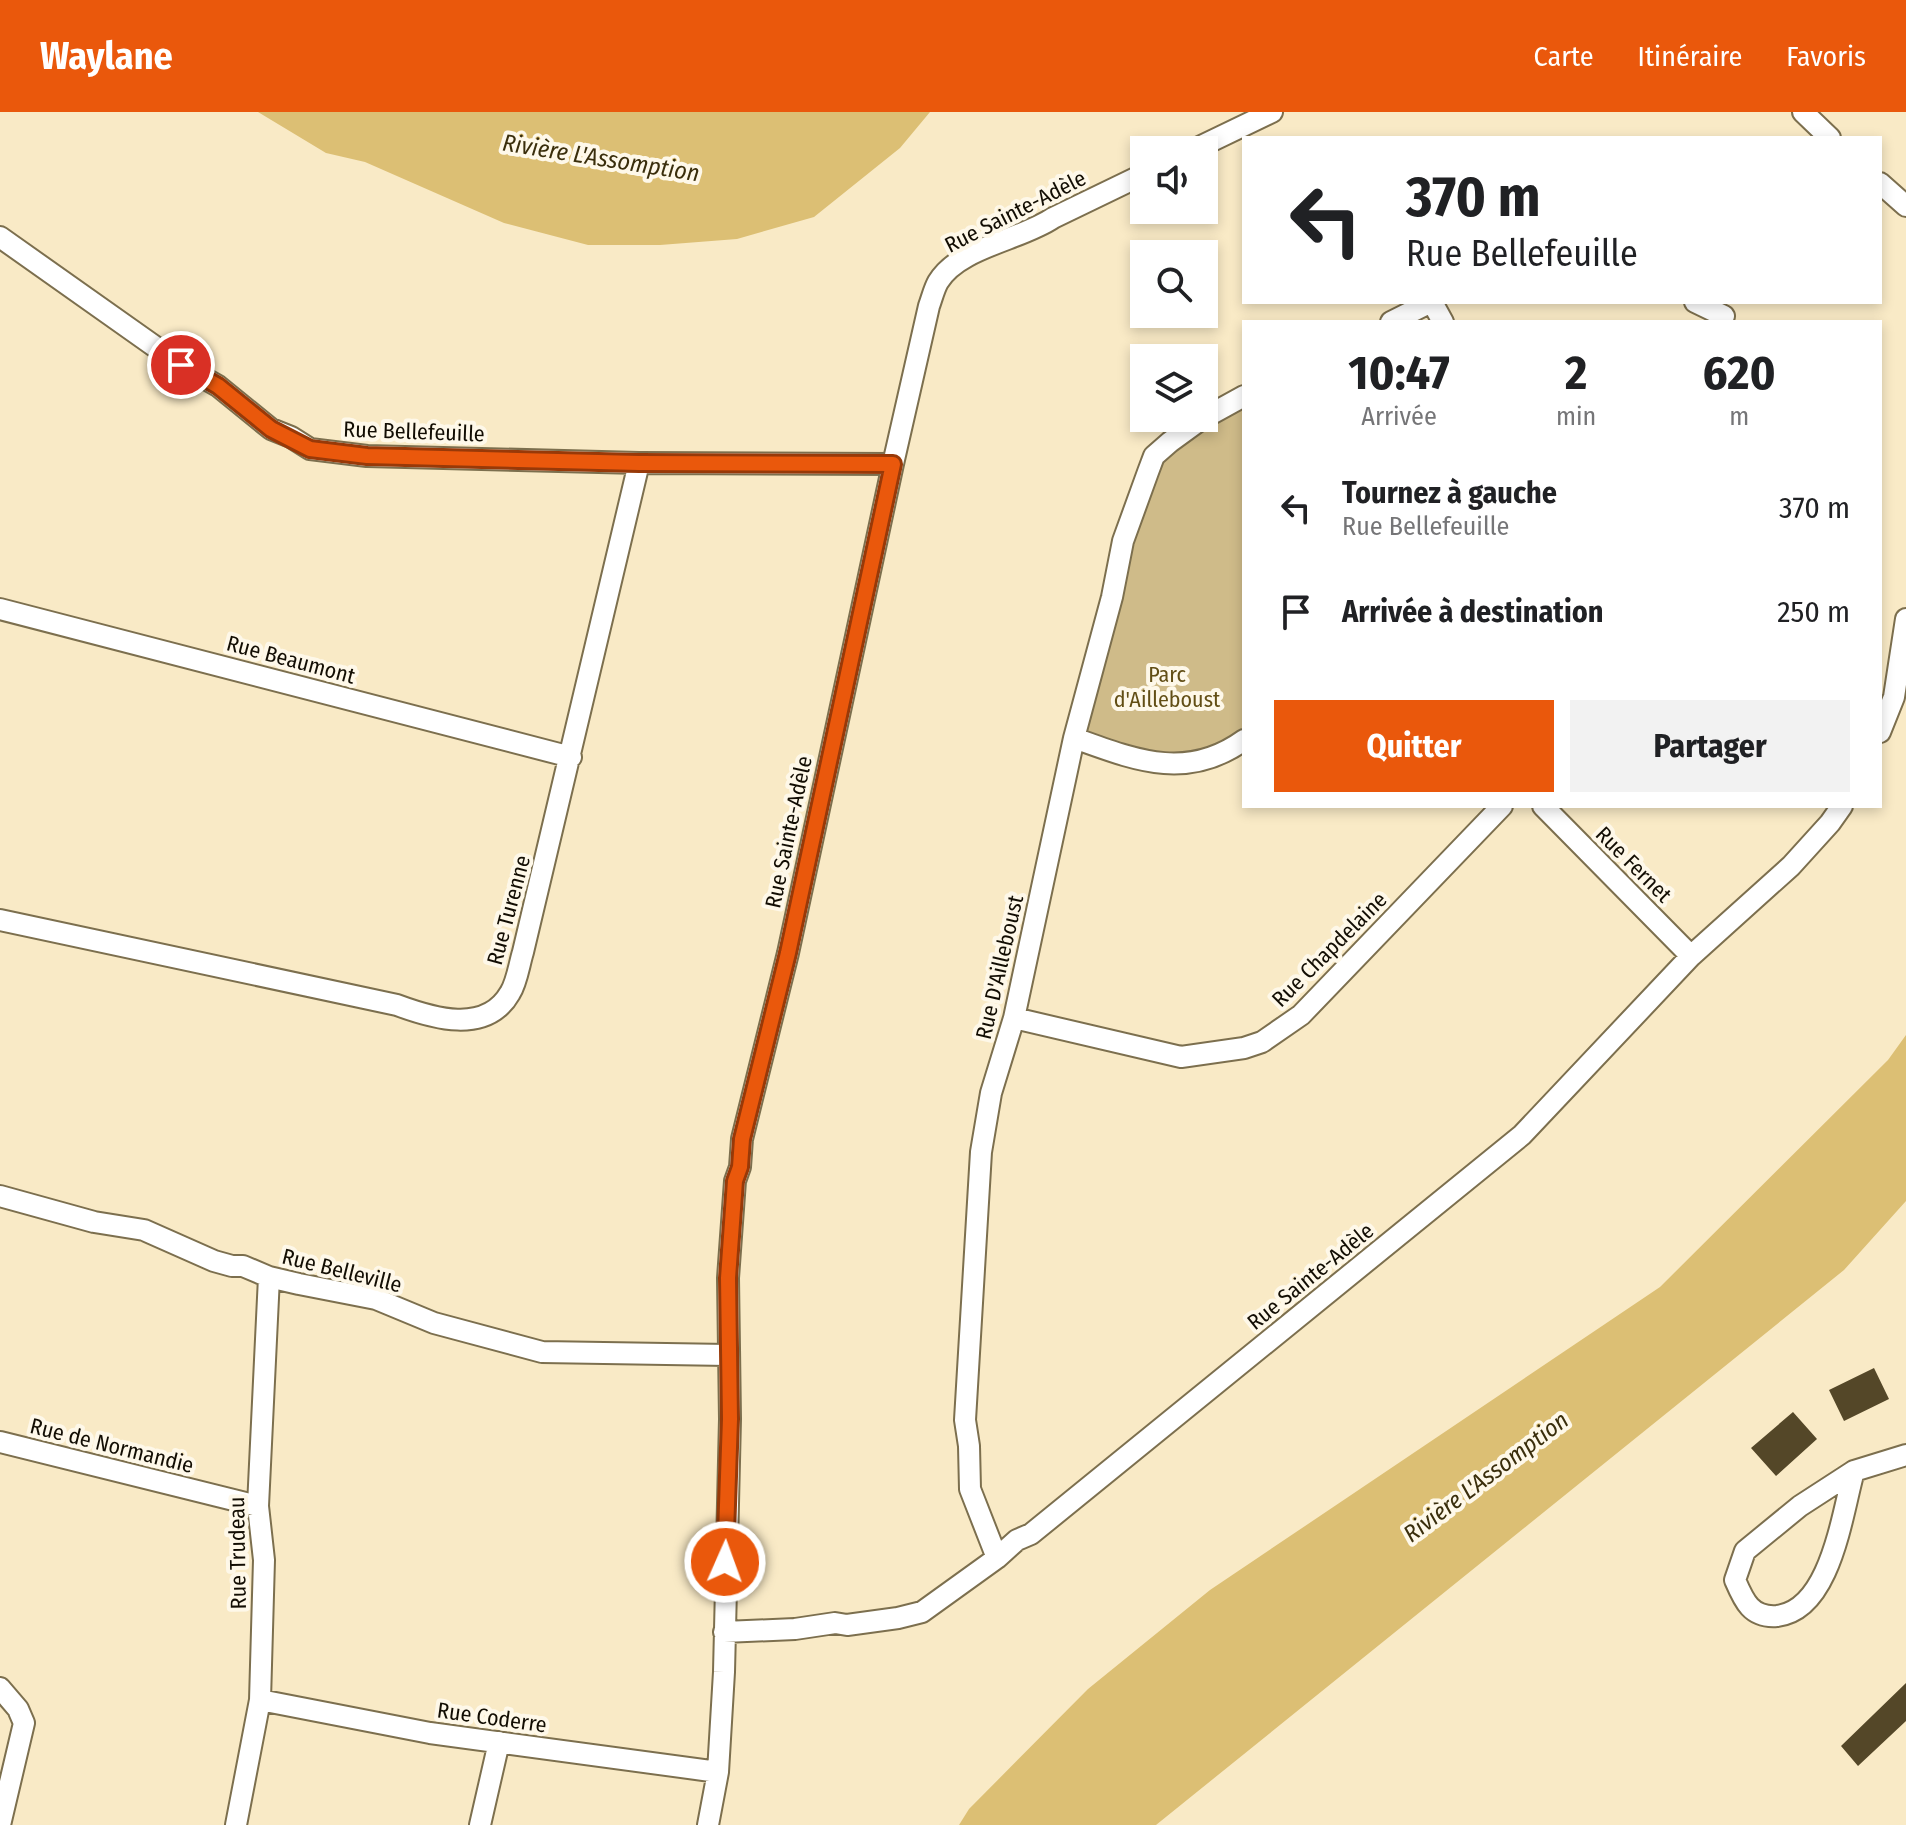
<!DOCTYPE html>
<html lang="fr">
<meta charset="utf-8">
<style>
body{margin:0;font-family:"Fira Sans Condensed",sans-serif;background:#f2f2f2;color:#202124;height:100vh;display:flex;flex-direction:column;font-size:30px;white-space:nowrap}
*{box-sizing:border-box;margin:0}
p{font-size:26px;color:#757577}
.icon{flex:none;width:44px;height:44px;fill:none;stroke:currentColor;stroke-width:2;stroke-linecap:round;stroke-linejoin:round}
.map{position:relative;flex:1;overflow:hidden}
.panel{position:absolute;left:1242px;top:208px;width:640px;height:488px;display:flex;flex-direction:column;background:#fff;border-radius:0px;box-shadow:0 4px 12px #0003}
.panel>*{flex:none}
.top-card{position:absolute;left:1242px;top:24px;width:640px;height:168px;border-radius:0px;box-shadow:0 4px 12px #0003;background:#fff;color:#202124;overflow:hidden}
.buttons{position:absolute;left:1130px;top:24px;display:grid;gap:16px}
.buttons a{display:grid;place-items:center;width:88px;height:88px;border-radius:0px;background:#fff;box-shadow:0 4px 12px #0003;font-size:40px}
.pin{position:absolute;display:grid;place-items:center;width:68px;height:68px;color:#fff;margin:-34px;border:4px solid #fff;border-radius:50%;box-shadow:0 2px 8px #0007}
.me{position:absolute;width:88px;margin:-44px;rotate:2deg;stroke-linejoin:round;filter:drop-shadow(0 0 6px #0008)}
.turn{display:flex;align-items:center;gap:28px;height:168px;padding:0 32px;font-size:36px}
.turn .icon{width:104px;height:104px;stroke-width:2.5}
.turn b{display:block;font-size:56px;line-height:68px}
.eta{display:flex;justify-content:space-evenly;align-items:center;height:136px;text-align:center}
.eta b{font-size:48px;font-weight:700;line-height:56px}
.button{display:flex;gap:16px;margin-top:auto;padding:16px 32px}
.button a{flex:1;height:92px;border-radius:0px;background:#ea580c;color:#fff;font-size:32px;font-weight:700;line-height:92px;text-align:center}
.button a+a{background:#f2f2f2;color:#202124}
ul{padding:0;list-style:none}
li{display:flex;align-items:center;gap:24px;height:104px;padding:0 32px}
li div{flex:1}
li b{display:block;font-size:30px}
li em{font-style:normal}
header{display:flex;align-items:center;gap:48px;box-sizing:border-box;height:112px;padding:0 40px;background:#ea580c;color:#fff}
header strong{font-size:38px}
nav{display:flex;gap:44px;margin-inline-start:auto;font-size:28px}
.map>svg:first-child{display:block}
</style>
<header>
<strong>Waylane</strong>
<nav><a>Carte</a><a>Itinéraire</a><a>Favoris</a></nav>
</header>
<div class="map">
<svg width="1906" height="1713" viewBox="0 0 1906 1713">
<rect width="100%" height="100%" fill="#f9eac6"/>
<path fill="#cfbb89" d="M 1244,284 L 1244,628 L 1155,652 L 1074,626 L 1148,360 Z"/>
<path fill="#dcbf74" d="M 258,0 L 930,0 L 900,36 L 814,105 L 737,127 L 660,133 L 588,133 L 504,111 L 365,50 L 326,41 Z
M 1906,923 L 1906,1089 L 1844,1158 L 1156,1713 L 959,1713 L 969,1697 L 1088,1577 L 1210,1478 L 1660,1175 L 1888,948 Z"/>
<path fill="#544728" d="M 1874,1256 L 1889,1287 L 1844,1309 L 1829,1278 Z
M 1793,1300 L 1817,1327 L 1776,1364 L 1751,1336 Z
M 1906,1571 L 1906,1609 L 1858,1654 L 1841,1634 Z"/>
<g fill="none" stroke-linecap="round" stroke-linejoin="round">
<defs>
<path id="minor" d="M 1803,0 L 1830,26
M 1193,38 L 1272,0
M 1880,71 L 1906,94
M 0,125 L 181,253 L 218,274 L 271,317 L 291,325 L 310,337 L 367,344 L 639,351 L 893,352
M 1432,190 L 1443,210
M 1695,190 L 1724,204
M 1391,210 L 1431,190
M 1204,306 L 1244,284
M 0,497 L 571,645
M 1880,620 L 1894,585 L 1906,507
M 1074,626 C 1133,647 1186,670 1244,628
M 1543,694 L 1691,844
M 0,808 L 397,893 C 432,906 486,923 510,881 C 517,870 519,853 523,840 L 639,351
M 1014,906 L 1181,945 L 1244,936 L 1262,930 L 1301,903 L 1502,694
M 0,1084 L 94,1110 L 144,1118 L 214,1149 L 232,1154 L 243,1154 L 269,1165 L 299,1172 L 376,1187 L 434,1211 L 542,1240 L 728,1243
M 0,1330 L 258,1394
M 1854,1359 C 1842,1401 1831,1498 1777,1504 C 1751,1506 1744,1489 1735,1468 L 1745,1439 L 1800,1394 L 1854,1359 L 1906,1343
M 997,1446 L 970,1377 L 969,1334 L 965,1308 L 981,1040 L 991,981 L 1014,906 L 1074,626 L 1112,485 L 1123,429 L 1148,360 L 1154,344 L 1170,330 L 1203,306
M 724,1520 L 795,1517 L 835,1511 L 847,1513 L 898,1506 L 922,1500 L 997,1446 L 1017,1428 L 1031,1422 L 1522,1023 L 1691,844 L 1791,754 L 1830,711 L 1842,694
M 0,1576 L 18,1597 L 24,1611 L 0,1713
M 260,1588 L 430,1621 L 718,1660
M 236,1713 L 260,1588 L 264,1448 L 258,1394 L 269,1165
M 480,1713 L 499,1630
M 708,1713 L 718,1660 L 724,1560 L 730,1307 L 728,1166 L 735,1069 L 740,1055 L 742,1027 L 788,841 L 893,352 L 929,194 C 932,186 934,177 938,170 C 959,135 1021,128 1053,106 L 1144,62"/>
</defs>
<use href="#minor" stroke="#7c6f4e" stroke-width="24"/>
<use href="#minor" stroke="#fff" stroke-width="20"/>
</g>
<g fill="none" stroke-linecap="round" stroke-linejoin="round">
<defs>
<path id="route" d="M 181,253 L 218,274 L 271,317 L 310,337 L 367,344 L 639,351 L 893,352 L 788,841 L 742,1027 L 740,1055 L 735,1069 L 728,1166 L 730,1307 L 725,1450"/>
</defs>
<use href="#route" stroke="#983908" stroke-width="20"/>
<use href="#route" stroke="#ea580c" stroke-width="14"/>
</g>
<g text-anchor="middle" stroke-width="8" stroke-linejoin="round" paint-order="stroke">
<g font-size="22" fill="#120d03" stroke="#fef8e9">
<text transform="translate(1015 99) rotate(-27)" y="8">Rue Sainte-Adèle</text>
<text transform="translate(414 319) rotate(2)" y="8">Rue Bellefeuille</text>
<text transform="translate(291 547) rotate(15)" y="8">Rue Beaumont</text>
<text transform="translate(788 720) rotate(-78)" y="8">Rue Sainte-Adèle</text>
<text transform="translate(1634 752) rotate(45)" y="8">Rue Fernet</text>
<text transform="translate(508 798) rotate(-75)" y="8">Rue Turenne</text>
<text transform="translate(1329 837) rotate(-45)" y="8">Rue Chapdelaine</text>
<text transform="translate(999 855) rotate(-77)" y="8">Rue D'Ailleboust</text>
<text transform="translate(342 1158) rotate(14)" y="8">Rue Belleville</text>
<text transform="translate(1310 1164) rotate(-39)" y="8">Rue Sainte-Adèle</text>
<text transform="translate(112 1333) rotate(14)" y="8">Rue de Normandie</text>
<text transform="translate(237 1441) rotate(-91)" y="8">Rue Trudeau</text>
<text transform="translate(492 1605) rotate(8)" y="8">Rue Coderre</text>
</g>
<g font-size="22" fill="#624e15" stroke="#fef8e9">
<text x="1167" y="570">Parc<tspan x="1167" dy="25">d'Ailleboust</tspan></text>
</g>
<g font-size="24" font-style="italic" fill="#3a2e0c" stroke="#fef8e9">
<text transform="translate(601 46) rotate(9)" y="8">Rivière L'Assomption</text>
<text transform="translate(1486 1365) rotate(-37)" y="8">Rivière L'Assomption</text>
</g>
</g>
</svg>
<div class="buttons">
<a><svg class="icon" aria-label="sound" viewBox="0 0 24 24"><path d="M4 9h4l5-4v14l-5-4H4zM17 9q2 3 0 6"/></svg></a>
<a><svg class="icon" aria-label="search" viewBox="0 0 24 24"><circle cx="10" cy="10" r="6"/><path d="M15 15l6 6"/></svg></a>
<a><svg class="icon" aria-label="layers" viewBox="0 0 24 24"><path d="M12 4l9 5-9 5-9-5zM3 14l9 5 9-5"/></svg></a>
</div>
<div class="pin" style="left:181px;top:253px;background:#d93025"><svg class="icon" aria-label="arrive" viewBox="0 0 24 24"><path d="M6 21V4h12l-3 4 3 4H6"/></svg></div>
<svg class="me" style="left:725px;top:1450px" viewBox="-20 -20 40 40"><circle r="17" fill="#ea580c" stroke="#fff" stroke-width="3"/><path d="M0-11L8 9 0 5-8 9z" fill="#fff"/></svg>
<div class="top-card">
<div class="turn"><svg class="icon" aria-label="left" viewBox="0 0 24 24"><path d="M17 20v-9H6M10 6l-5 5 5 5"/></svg><div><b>370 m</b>Rue Bellefeuille</div></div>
</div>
<section class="panel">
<div class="eta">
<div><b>10:47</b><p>Arrivée</p></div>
<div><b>2</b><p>min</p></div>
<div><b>620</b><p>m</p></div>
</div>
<ul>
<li><svg class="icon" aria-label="left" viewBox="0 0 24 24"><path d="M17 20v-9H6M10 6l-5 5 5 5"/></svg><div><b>Tournez à gauche</b><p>Rue Bellefeuille</p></div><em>370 m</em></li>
<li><svg class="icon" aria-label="arrive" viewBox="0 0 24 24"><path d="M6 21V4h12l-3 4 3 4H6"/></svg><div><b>Arrivée à destination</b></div><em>250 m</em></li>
</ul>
<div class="button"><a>Quitter</a><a>Partager</a></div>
</section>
</div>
